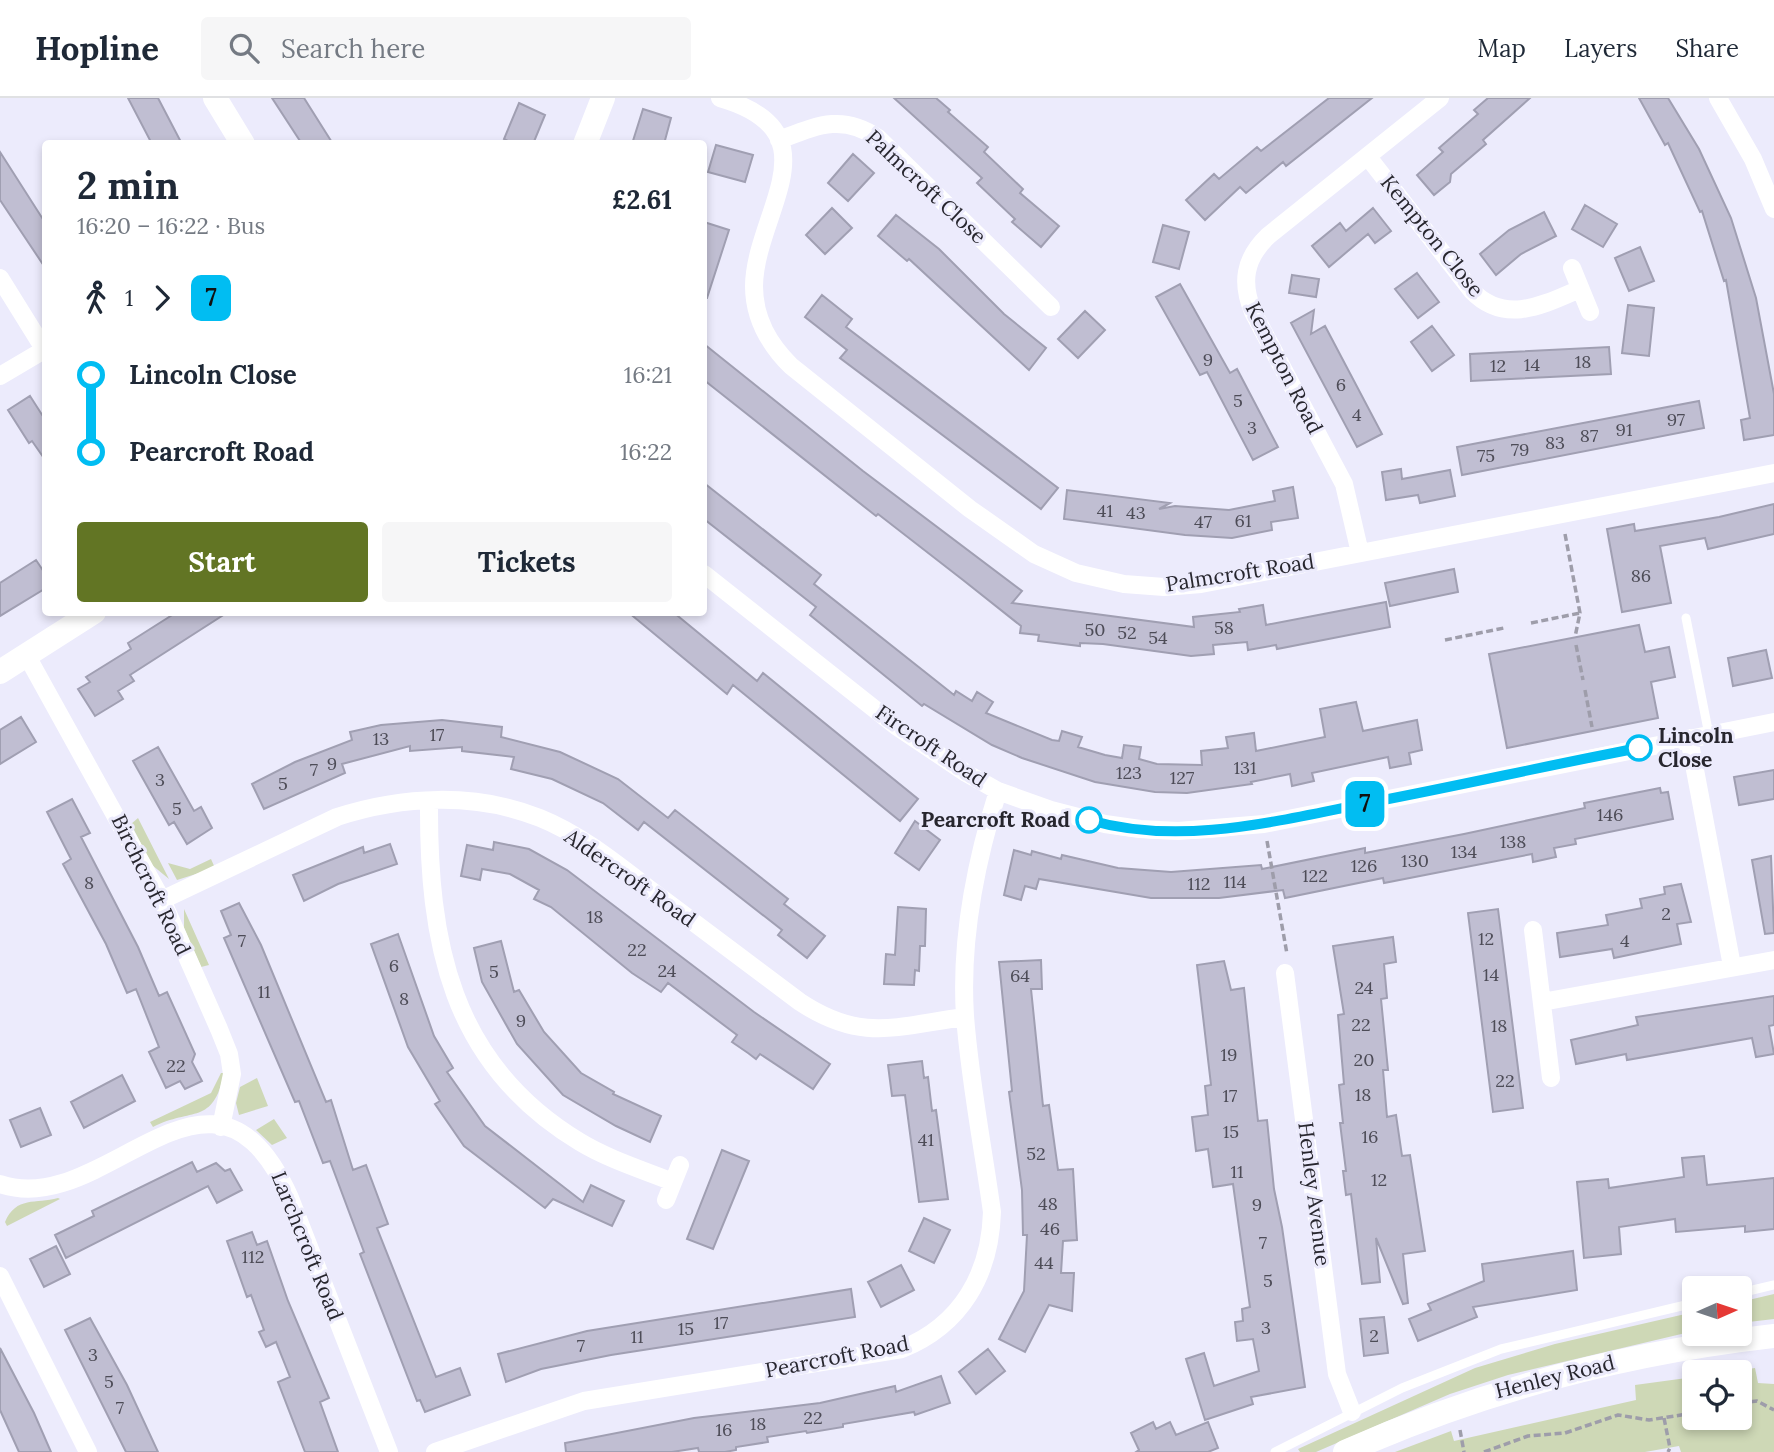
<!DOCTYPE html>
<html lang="en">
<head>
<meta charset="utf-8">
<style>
  :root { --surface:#fff; --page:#f6f6f7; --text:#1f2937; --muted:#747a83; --line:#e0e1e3; --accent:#627524 }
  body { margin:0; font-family:Lora,serif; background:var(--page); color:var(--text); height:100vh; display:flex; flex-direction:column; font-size:26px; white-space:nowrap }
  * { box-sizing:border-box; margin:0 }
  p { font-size:23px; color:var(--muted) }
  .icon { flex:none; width:38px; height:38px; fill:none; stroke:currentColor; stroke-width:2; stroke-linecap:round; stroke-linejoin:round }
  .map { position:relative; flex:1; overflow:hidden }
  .drawer { position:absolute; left:42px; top:42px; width:665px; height:476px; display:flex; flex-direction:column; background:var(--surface); border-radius:7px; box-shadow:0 4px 10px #0003 }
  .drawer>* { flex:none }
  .badge { padding:0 14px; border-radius:10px; font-size:24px; line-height:46px }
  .needle { width:46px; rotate:87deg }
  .buttons { position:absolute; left:1682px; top:1178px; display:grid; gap:14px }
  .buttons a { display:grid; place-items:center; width:70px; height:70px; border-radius:7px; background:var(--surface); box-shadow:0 4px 10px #0003; font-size:35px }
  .map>.badge { position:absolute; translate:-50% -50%; box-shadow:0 0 0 4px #fff }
  .legs { display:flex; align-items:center; gap:10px; height:77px; padding:0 35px; font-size:23px }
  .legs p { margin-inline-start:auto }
  .overview { display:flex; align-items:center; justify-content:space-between; height:119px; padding:0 35px }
  h1 { font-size:38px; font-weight:700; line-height:52px }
  .action { display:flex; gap:14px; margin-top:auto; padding:14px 35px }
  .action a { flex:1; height:80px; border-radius:7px; background:var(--accent); color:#fff; font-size:28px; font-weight:700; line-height:80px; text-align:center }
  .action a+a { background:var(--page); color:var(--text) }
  ul { padding:0 35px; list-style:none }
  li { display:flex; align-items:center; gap:24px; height:77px; font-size:26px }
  li i { display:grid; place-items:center; width:10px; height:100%; margin:0 9px; background:currentColor }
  li i::after { content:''; width:18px; height:18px; margin:-9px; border:5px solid; border-radius:50%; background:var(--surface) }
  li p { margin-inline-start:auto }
  li:first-child i { background:linear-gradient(#0000 50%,currentColor 0) }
  li:last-child i { background:linear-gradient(currentColor 50%,#0000 0) }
  header { display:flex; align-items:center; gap:42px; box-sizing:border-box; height:98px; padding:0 35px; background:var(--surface); border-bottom:2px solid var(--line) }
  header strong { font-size:33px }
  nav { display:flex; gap:38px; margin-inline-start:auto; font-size:24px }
  .search { width:490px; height:63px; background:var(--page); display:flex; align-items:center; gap:18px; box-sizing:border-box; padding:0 24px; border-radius:7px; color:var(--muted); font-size:26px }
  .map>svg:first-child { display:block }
  .green { fill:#ced8b6 }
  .building { fill:#c0bed2; stroke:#a09fb2; stroke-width:2 }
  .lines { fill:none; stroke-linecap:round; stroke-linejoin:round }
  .path { stroke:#9e9daa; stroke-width:3.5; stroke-dasharray:7 3.5; stroke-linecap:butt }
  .lane { stroke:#fff; stroke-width:9 }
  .street { stroke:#fff; stroke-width:18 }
  .secondary { stroke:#fff; stroke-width:24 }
  .line-1-casing { stroke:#fff; stroke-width:16 }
  .line-1 { stroke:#01bdf2; stroke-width:10 }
  .stop-1-dot { fill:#fff; stroke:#01bdf2; stroke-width:3.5 }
  .labels { text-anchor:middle; stroke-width:6; stroke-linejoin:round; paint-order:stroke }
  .number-label { font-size:18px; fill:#4d4c57 }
  .street-label { font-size:21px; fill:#27262e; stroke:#ecebfc }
  .stop-label { font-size:21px; font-weight:bold; fill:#27262e; stroke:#ecebfc; text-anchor:start }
</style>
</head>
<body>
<header>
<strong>Hopline</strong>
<div class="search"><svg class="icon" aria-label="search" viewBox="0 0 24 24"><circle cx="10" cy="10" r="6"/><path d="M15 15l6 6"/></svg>Search here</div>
<nav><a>Map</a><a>Layers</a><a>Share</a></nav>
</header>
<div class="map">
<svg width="1774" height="1354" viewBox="0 0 1774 1354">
  <rect width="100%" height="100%" fill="#ecebfc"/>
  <path class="green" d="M138,720L169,781L152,767L131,726Z
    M211,761L215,770L177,782L168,765L190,771Z
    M184,811L209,867L201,869L184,830Z
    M221,975H224C213,1028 192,1009 153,1029L150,1024L211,995Z
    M257,980L268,1008L239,1017L236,1005L240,989Z
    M274,1021L287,1040L272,1047L256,1032Z
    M58,1100L60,1101L7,1128L5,1124C16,1098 36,1106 58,1100Z
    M1774,1196V1221L1740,1225V1204Z
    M1694,1214V1233L1508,1277L1450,1296L1316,1354H1300L1298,1351L1475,1270L1555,1246Z
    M1755,1270L1758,1285L1774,1286V1354H1681L1679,1348L1645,1354H1395L1451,1333L1454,1343L1636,1302L1635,1287L1694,1279V1320H1740V1274H1727Z"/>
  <path class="building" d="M128,0H158L182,46H152Z
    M272,0H304L333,46H302Z
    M894,0H936L950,12L948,14L988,49L984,54L1023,91L1020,95L1059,128L1041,149L1012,124L1015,121L977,85L982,80Z
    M1329,0H1372L1286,68L1283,64L1246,95L1240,89L1205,122L1186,102L1214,76L1219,81L1257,49L1261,53Z
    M1488,0H1530L1483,42L1486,46L1451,76L1450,84L1434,97L1417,77L1443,54L1439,50L1478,16L1474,12Z
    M1639,0H1668L1699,51L1731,120L1756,200L1774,296V337L1744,342L1741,322L1750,320L1726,182L1724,183L1702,113L1700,114L1668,45L1665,47Z
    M519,5L545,17L533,46H514L504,41Z
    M643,11L671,20L664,46H632Z
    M716,47L753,57L745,84L708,74Z
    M0,54L46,126V171L0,102Z
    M853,56L874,75L848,103L828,85Z
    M1585,107L1617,126L1603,149L1572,131Z
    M832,110L852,130L825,156L806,137Z
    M1373,110L1391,133L1375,145L1368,136L1329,169L1312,148L1340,125L1346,133Z
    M1544,114L1556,138L1521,156L1496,177L1480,156L1509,132Z
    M896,117L939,151L1004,216L1046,250L1029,272L909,161L907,163L878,138Z
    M704,124L729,132L707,200H704Z
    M1163,127L1189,134L1179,171L1153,164Z
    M1640,149L1654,183L1629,193L1615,160Z
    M1417,175L1439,204L1418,220L1395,191Z
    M1292,177L1319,181L1316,199L1289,195Z
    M1180,186L1230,275L1237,271L1278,349L1253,362L1207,274L1200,277L1156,199Z
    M822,197L852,221L846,229L1058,390L1041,411L840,260L847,252L805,219Z
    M1628,207L1654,210L1649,258L1622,255Z
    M1314,212L1311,236L1325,228L1382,336L1357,349L1291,225Z
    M1085,213L1105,232L1078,260L1058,241Z
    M1432,228L1454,257L1432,273L1411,244Z
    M704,246L863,373L1022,493L1012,505L1194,529L1193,519L1240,514L1239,511L1263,507L1266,527L1386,504L1390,529L1277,551L1276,547L1248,552L1247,544L1213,547L1214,556L1191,558L1103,546L1080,545V548L1038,543L1039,537L1020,535L1021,528L963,482L878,416L876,418L704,282Z
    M1609,249L1611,276L1471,283L1470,256Z
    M30,298L46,323V363L32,343L29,345L8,312Z
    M1699,303L1704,330L1462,377L1457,349Z
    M1401,371L1402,381L1450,372L1455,398L1420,405L1418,397L1386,402L1382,374Z
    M704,385L821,477L814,486L954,597L956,593L972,603L977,594L993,604L986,615L1052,642L1059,643L1062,633L1082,639L1078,649L1105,657L1122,660L1124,647L1141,649L1139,661L1157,666L1202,667L1201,653L1228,650L1226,639L1254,635L1256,653L1325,639L1320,611L1356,604L1363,633L1417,622L1422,652L1409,655L1411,666L1390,670L1388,659L1312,675L1314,683L1292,688L1290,676L1251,684L1252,686L1187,695L1155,694L1095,684L1022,660L992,647L924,606L922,608L810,517L816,509L704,421Z
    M1293,389L1298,420L1271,424L1272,432L1232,440L1185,437L1064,421L1067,392L1170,405L1159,411L1175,408L1229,412L1275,403L1273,393Z
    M1774,406V436L1708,451L1705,440L1660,448L1671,505L1622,514L1607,431L1634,426L1635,433L1719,419Z
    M36,462L46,477V490L0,518V485Z
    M1454,471L1458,494L1390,508L1385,485Z
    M177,514H228L130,577L134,583L118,593L123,601L95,618L78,591L90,584L86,579L131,551L128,545Z
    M628,514H673L757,583L763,575L918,701L900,723L733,587L727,596Z
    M1639,527L1645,554L1669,549L1675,579L1651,584L1658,620L1507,650L1489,556Z
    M1766,552L1772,580L1733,588L1728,560Z
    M21,619L36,644L0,666V632Z
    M442,622L502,629L501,639L560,654L618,681L668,720L675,712L788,801L784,806L825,838L807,860L778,837L782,832L644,724L638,732L603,705L552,681L511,671L514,659L462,653V649L410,653V648L342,666L345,675L264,711L252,686L295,664L352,642L350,634L381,627Z
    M158,649L194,713L201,709L212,730L187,746L174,724L169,727L133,663Z
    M1774,672V701L1739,707L1734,679Z
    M1660,690L1661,695L1668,694L1673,721L1575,741L1576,746L1554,750L1556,759L1533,764L1532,756L1384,785L1383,780L1285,800L1283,792L1219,800H1151L1039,781L1036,791L1025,788L1021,802L1004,797L1014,752L1031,757L1032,753L1061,761L1062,757L1118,770L1171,774L1261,767L1262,771L1365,750V755L1464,736L1585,710L1584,705Z
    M72,701L90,735L81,739L138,849L159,898L167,894L195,956L192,964L202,983L185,991L180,983L166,990L149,954L159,949L136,891L127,895L106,846L63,766L71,761L47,714Z
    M915,723L940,742L919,772L895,755Z
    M494,744L529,751L567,772L754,914L830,966L813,991L760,956L756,961L748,955L732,944L737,937L668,885L661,894L632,875L551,809L534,801L539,792L510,776L482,771L480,782L461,778L467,747L493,752Z
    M390,746L397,766L338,786L304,803L293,777L363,749L364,755Z
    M1771,758L1774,835L1765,836L1752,762Z
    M1681,786L1691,824L1677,826L1681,846L1614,860L1612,851L1560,859L1557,835L1608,827L1606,817L1642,810L1640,801L1665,796L1664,789Z
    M239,805L261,847L326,1004L331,1002L353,1072L366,1067L388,1126L377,1130L436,1279L460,1270L470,1297L425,1314L420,1302L417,1303L360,1156L364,1154L330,1063L323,1065L299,1003L295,1004L224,840L231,837L221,813Z
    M898,809L926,811L925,848H920L919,873L915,872L914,887L884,886L886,856L895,857Z
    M1498,811L1523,1010L1493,1014L1468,815Z
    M398,836L434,938L453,970L447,974L485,1028L583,1104L591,1087L624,1103L612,1128L553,1101L545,1110L464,1048L435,1006L440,1003L408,949L371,846Z
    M1393,839L1396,864L1384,866L1387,900L1381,901L1388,972H1383L1387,1019L1396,1017L1402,1058L1410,1057L1425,1153L1403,1156L1408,1205L1403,1206L1376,1140L1380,1184L1362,1186L1351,1096L1346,1097L1343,1073H1346L1340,1025H1343L1339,987L1344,986L1338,917L1344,916L1333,848Z
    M501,843L514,894L519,892L544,934L581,975L614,994L613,996L661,1018L650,1044L616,1028L563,997L517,946L482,884L474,850Z
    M1041,862L1042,891H1031L1043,1008L1049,1007L1058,1072L1073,1071L1077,1142L1063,1143L1061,1175H1074L1072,1213L1049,1207L1025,1254L999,1241L1024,1193L1027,1137H1023L1022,1092L1009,994L1012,993L999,864Z
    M1224,863L1231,892L1244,890L1258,1023L1267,1022L1274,1091L1282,1129L1305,1289L1251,1299L1253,1306L1205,1322L1186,1261L1204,1255L1214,1288L1259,1273L1253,1241L1237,1243L1235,1224L1243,1223L1242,1211L1250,1209L1233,1086L1213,1089L1208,1051L1196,1053L1192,1019L1208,1017L1205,988L1211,987L1197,867Z
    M1774,898V927L1769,928L1774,956L1756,959L1752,940L1627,962L1626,956L1576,966L1571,942L1638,927L1636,919Z
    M922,963L924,980L928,979L932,1013L936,1012L948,1101L919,1104L905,997L892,998L888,967Z
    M122,977L135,1003L84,1030L71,1004Z
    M40,1010L51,1037L21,1049L10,1022Z
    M722,1052L749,1063L713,1151L687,1141Z
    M1704,1058L1707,1087L1774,1080V1131L1745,1134V1128L1676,1134L1675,1121L1619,1129L1621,1156L1584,1160L1577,1084L1608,1081L1609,1090L1684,1079L1682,1060Z
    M192,1064L197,1074L216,1065L225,1073L230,1071L242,1092L217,1105L208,1088L66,1160L55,1137L94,1118L92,1113Z
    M924,1120L950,1132L934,1165L909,1153Z
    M252,1134L257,1147L267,1143L288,1203L329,1300L320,1304L338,1354H305L278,1284L290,1279L276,1244L266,1249L259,1234L264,1232L251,1197L247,1199L227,1143Z
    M56,1148L70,1176L44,1189L30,1161Z
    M1573,1153L1577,1192L1473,1209L1477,1219L1418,1243L1409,1221L1431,1212L1428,1206L1484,1183L1482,1166Z
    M901,1167L914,1192L881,1209L868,1184Z
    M851,1191L855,1219L611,1257L541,1271L506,1284L498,1256L587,1233Z
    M1384,1219L1388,1255L1364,1258L1360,1221Z
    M90,1220L127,1287L158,1354H126L65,1232Z
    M0,1250L34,1315L51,1354H19L0,1312Z
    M988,1251L1005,1273L976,1296L959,1274Z
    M941,1278L950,1305L915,1317L914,1314L843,1326V1329L807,1335L806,1333L767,1339L768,1344L736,1349V1352L725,1354H699L698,1350L672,1354H566L565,1345L694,1320L820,1305L895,1288L896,1294Z
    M1153,1324L1156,1331L1170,1324L1176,1337L1208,1324L1218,1350L1208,1354H1136L1139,1352L1131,1335Z"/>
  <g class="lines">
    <path class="path" d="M1565,436L1580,515L1575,539
      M1531,525L1580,515
      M1445,542L1504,530
      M1576,547L1583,582
      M1585,592L1592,629
      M1267,743L1287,856
      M1740,1305L1757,1303L1774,1312
      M1664,1320L1670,1350L1668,1354
      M1460,1332L1464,1354
      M1484,1354L1528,1338L1565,1335L1618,1317L1649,1322L1694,1315"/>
    <path class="lane" d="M1686,520L1709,637
      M1740,1195L1774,1187
      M1275,1354L1402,1290L1501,1251L1694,1205"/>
    <path class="street" d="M720,0C838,34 755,114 754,188C754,221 769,246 791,268L970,411L1034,456L1076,475L1124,486L1164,489L1201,486L1774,375
      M1718,0L1753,61L1774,111
      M779,42C816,28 842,15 878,40L1051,209
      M1368,59L1472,193C1505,227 1543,207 1580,191
      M1572,170L1590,214
      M0,180L46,254
      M0,278L44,252
      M1360,455L1344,386L1253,214C1241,185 1244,161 1268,138L1440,0
      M704,476L896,628L966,675L998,693L1051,712L1105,726L1140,731L1178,733L1264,726L1774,624
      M27,558L162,802L219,931L229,956L232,976L221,1029
      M1689,640L1732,868
      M429,703C428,843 450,966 580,1044C608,1061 643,1072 673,1084
      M162,802L337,719C402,698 475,694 540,720C585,738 625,773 664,802C709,836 755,870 800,904C862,945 897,928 965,919
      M1533,832L1551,980
      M1285,875L1337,1276L1352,1314
      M1542,904L1774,862
      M0,1086C106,1123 212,924 290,1100L389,1354
      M666,1102L680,1067
      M0,1178L88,1354
      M435,1354L584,1303L902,1251C961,1227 990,1177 992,1114C983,1049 970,984 965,918C960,841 975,766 998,693"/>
    <path class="secondary" d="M215,0L243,46
      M585,46L603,0
      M0,574L94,514
      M1345,1354C1483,1292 1624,1255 1774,1238"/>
  </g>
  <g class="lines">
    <g class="line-1-casing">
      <path id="line-1" d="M1089,722C1182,749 1280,722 1373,704C1462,687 1550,667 1639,650"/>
    </g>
    <use href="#line-1" class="line-1"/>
  </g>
  <g class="stop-1-dot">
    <circle cx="1639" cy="650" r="12"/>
    <circle cx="1089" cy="722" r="12"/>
  </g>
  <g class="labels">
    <g class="number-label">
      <text x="1208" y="268">9</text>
      <text x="1583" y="270">18</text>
      <text x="1532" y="273">14</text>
      <text x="1498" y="274">12</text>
      <text x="1341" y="293">6</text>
      <text x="1238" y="309">5</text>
      <text x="1357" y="323">4</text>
      <text x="1676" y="328">97</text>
      <text x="1252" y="336">3</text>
      <text x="1624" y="338">91</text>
      <text x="1589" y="344">87</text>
      <text x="1555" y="351">83</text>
      <text x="1520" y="358">79</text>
      <text x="1486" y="364">75</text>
      <text x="1105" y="419">41</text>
      <text x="1136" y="421">43</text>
      <text x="1243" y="429">61</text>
      <text x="1203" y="430">47</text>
      <text x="1641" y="484">86</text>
      <text x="1224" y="536">58</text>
      <text x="1095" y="538">50</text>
      <text x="1127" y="541">52</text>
      <text x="1158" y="546">54</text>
      <text x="437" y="643">17</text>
      <text x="381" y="647">13</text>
      <text x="332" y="672">9</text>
      <text x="1245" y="676">131</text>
      <text x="314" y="678">7</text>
      <text x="1129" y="681">123</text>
      <text x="1182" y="686">127</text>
      <text x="160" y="688">3</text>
      <text x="283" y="692">5</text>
      <text x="177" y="717">5</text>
      <text x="1610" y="723">146</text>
      <text x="1513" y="750">138</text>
      <text x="1464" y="760">134</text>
      <text x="1415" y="769">130</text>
      <text x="1364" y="774">126</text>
      <text x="1315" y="784">122</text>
      <text x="1235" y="790">114</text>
      <text x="89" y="791">8</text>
      <text x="1199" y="792">112</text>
      <text x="1666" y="822">2</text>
      <text x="595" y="825">18</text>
      <text x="1486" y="847">12</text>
      <text x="242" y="849">7</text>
      <text x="1625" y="849">4</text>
      <text x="637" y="858">22</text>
      <text x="394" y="874">6</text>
      <text x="667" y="879">24</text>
      <text x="494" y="880">5</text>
      <text x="1491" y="883">14</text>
      <text x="1020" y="884">64</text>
      <text x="1364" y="896">24</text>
      <text x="264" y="900">11</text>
      <text x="404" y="907">8</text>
      <text x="521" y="929">9</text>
      <text x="1361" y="933">22</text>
      <text x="1499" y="934">18</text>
      <text x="1229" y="963">19</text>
      <text x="1364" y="968">20</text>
      <text x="176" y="974">22</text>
      <text x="1505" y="989">22</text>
      <text x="1363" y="1003">18</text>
      <text x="1230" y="1004">17</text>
      <text x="1231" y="1040">15</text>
      <text x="1370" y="1045">16</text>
      <text x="926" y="1048">41</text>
      <text x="1036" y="1062">52</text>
      <text x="1237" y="1080">11</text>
      <text x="1379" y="1088">12</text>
      <text x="1048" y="1112">48</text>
      <text x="1257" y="1113">9</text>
      <text x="1050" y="1137">46</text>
      <text x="1263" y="1151">7</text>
      <text x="253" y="1165">112</text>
      <text x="1044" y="1171">44</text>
      <text x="1268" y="1189">5</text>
      <text x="721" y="1231">17</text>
      <text x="1266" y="1236">3</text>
      <text x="686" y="1237">15</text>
      <text x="1374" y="1244">2</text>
      <text x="637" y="1245">11</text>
      <text x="581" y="1254">7</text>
      <text x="93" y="1263">3</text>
      <text x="109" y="1290">5</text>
      <text x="120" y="1316">7</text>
      <text x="813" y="1326">22</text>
      <text x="758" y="1332">18</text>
      <text x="724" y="1338">16</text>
    </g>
    <g class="street-label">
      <text transform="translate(926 89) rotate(43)" y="7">Palmcroft Close</text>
      <text transform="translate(1432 138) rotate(51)" y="7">Kempton Close</text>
      <text transform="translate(1284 270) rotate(63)" y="7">Kempton Road</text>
      <text transform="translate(1240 475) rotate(-9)" y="7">Palmcroft Road</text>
      <text transform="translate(931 648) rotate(34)" y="7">Fircroft Road</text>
      <text transform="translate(630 780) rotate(35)" y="7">Aldercroft Road</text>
      <text transform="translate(151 787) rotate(64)" y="7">Birchcroft Road</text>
      <text transform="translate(1314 1096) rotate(83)" y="7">Henley Avenue</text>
      <text transform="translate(307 1148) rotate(68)" y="7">Larchcroft Road</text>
      <text transform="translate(837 1259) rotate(-11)" y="7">Pearcroft Road</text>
      <text transform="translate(1555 1279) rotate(-14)" y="7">Henley Road</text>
    </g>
    <g class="stop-label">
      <text x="1658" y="645">Lincoln<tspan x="1658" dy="24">Close</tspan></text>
      <text x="1070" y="729" text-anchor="end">Pearcroft Road</text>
    </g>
  </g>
</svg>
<div class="buttons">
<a><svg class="needle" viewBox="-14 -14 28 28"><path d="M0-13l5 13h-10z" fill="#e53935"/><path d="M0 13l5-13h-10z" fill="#747a83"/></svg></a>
<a><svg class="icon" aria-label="locate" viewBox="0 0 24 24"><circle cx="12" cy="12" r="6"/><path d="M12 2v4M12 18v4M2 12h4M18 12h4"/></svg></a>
</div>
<b class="badge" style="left:1365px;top:706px;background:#01bdf2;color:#111">7</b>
<section class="drawer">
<div class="overview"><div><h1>2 min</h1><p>16:20 – 16:22 · Bus</p></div><b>£2.61</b></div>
<div class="legs"><svg class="icon" aria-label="walk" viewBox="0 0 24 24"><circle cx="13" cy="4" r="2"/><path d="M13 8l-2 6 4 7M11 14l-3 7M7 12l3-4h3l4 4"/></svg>1<svg class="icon" aria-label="forward" viewBox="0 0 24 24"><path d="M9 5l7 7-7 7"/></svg><b class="badge" style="background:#01bdf2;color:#111">7</b></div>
<ul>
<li><i style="color:#01bdf2"></i><b>Lincoln Close</b><p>16:21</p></li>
<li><i style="color:#01bdf2"></i><b>Pearcroft Road</b><p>16:22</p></li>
</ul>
<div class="action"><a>Start</a><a>Tickets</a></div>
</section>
</div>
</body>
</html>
